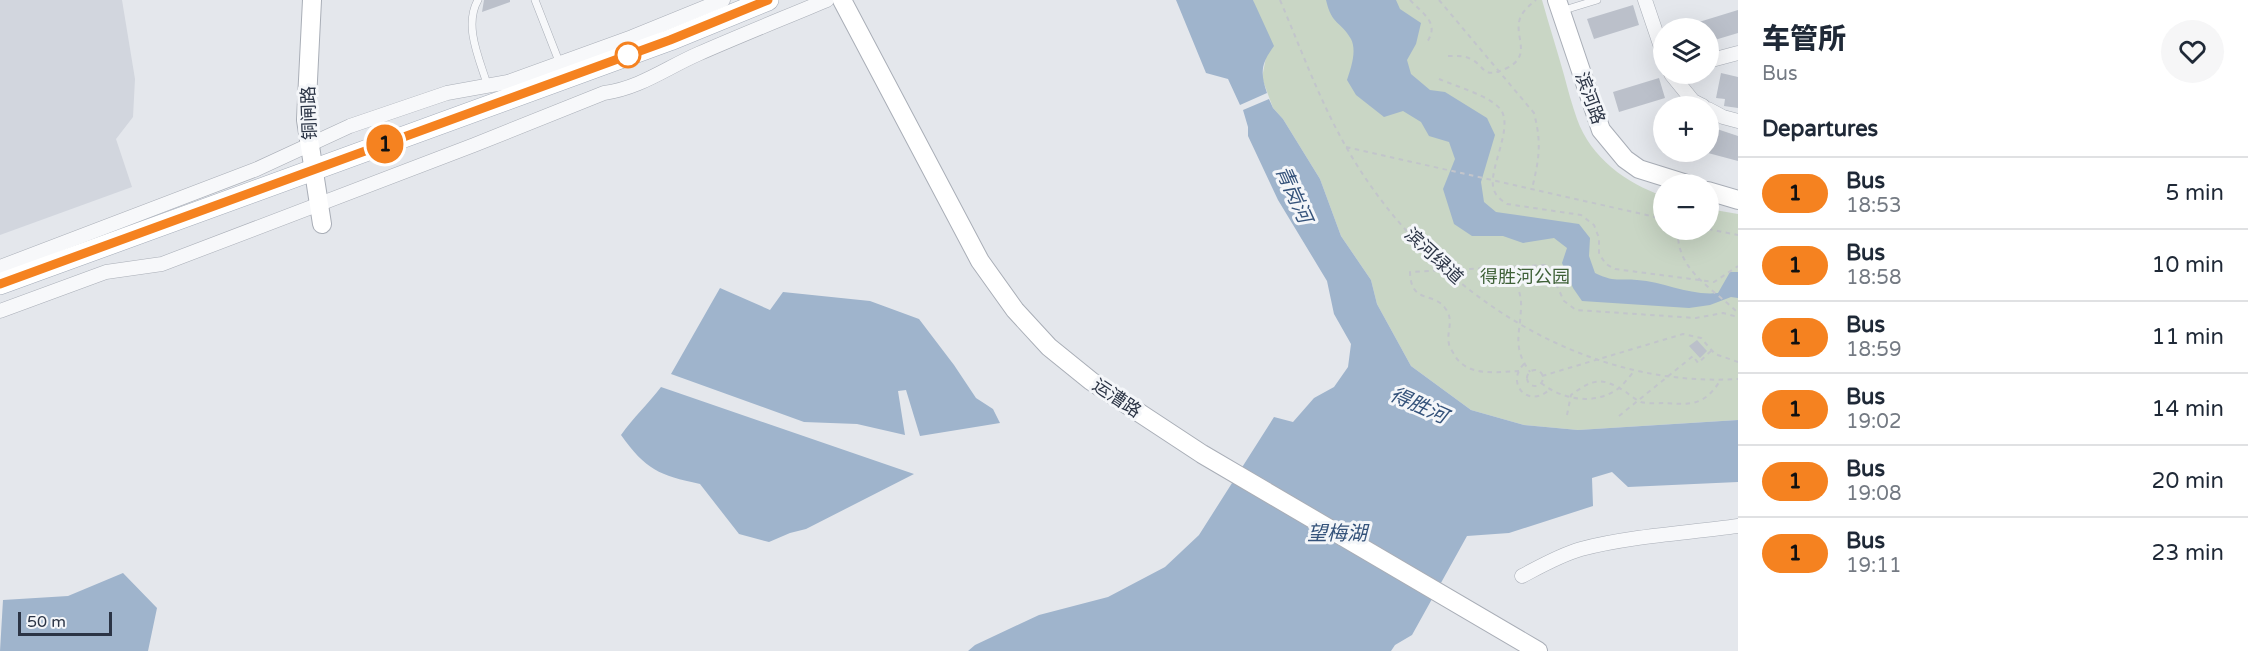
<!DOCTYPE html>
<html lang="en">
<head>
<meta charset="utf-8">
<style>
  :root { --surface:#fff; --page:#f6f6f7; --text:#1f2937; --muted:#747a83; --line:#e0e1e3 }
  body { margin:0; font-family:"Varela Round","Noto Sans SC",sans-serif; background:var(--page); color:var(--text); height:100vh; display:flex; flex-direction:column; font-size:22px; white-space:nowrap }
  * { box-sizing:border-box; margin:0 }
  p { font-size:20px; color:var(--muted) }
  .icon { flex:none; width:33px; height:33px; fill:none; stroke:currentColor; stroke-width:2; stroke-linecap:round; stroke-linejoin:round }
  .map { position:relative; flex:1; overflow:hidden }
  .side { display:flex; flex-direction:column; background:var(--surface); width:510px }
  .side>* { flex:none }
  .badge { padding:0 12px; border-radius:20px; font-size:21px; line-height:39px }
  .controls { position:absolute; left:1653px; top:18px; display:grid; gap:12px }
  .controls a { display:grid; place-items:center; width:66px; height:66px; border-radius:50%; background:var(--surface); box-shadow:0 6px 24px #0002; font-size:30px }
  .scale { position:absolute; left:18px; bottom:15px; width:94px; box-sizing:border-box; padding-left:6px; border:3px solid #2b3445; border-top:0; font-size:16px; line-height:21px; white-space:nowrap; color:#2b3445; -webkit-text-stroke:4px #f4f6f9; paint-order:stroke }
  .map>.badge { position:absolute; translate:-50% -50%; box-shadow:0 0 0 3px #fff }
  h2 { padding:0 24px; font-size:22px; line-height:54px }
  .round { display:grid; place-items:center; flex:none; width:63px; height:63px; border-radius:32px; background:var(--page) }
  .head { display:flex; align-items:center; justify-content:space-between; height:102px; padding:0 24px }
  h1 { font-size:28px; font-weight:800; line-height:45px }
  ul { padding:0; list-style:none }
  li { display:flex; align-items:center; gap:18px; height:72px; padding:0 24px; border-top:2px solid var(--line) }
  li div { flex:1 }
  li b { display:block; font-size:22px }
  li em { font-style:normal }
  li .badge { min-width:66px; font-weight:700; text-align:center }
  main { display:flex; flex:1; min-height:0 }
  .map>svg:first-child { display:block }
  .built { fill:#d2d6de }
  .green { fill:#c9d6c5 }
  .water { fill:#9fb4cc }
  .building { fill:#bbc0ca }
  .lines { fill:none; stroke-linecap:round; stroke-linejoin:round }
  .lane-casing { stroke:#a9aeb7; stroke-width:8 }
  .street-casing { stroke:#a9aeb7; stroke-width:15 }
  .secondary-casing { stroke:#a9aeb7; stroke-width:20 }
  .primary-casing { stroke:#a3abb8; stroke-width:22 }
  .path { stroke:#c2c5cb; stroke-width:2; stroke-dasharray:4.5 4.5; stroke-linecap:butt }
  .lane { stroke:#f7f8fa; stroke-width:7 }
  .street { stroke:#f7f8fa; stroke-width:14 }
  .secondary { stroke:#fff; stroke-width:18 }
  .primary { stroke:#fff; stroke-width:21 }
  .line-casing { stroke:#fff; stroke-width:14 }
  .line { stroke:#f58220; stroke-width:9 }
  .stop-dot { fill:#fff; stroke:#f58220; stroke-width:3 }
  .labels { text-anchor:middle; stroke-width:6; stroke-linejoin:round; paint-order:stroke }
  .street-label { font-size:18px; fill:#2b3445; stroke:#f4f6f9 }
  .park-label { font-size:18px; fill:#3f6138; stroke:#f4f6f9 }
  .water-label { font-size:20px; font-style:italic; fill:#34527a; stroke:#f4f6f9 }
</style>
</head>
<body>
<main>
<div class="map">
<svg width="1738" height="651" viewBox="0 0 1738 651">
  <rect width="100%" height="100%" fill="#e4e7ec"/>
  <path class="built" d="M0,0H122L135,79L133,117L116,139L132,187L0,235Z"/>
  <path class="green" d="M1253,0H1542C1549,25 1557,50 1564,75C1568,90 1572,105 1577,119C1591,158 1626,183 1663,196L1664,230H1708L1709,209L1738,214V420L1578,430L1524,425L1471,410L1411,366L1377,304L1371,280L1341,236L1320,179L1283,119L1273,108L1262,78L1266,57Z"/>
  <path class="water" d="M1176,0H1253L1274,46C1261,64 1260,72 1267,93L1240,105L1228,79L1206,73Z
    M1326,0H1396L1400,9L1421,23L1416,44L1407,60L1411,74L1430,90L1445,92L1487,118L1495,135L1481,182L1484,202L1496,212L1579,224L1590,238L1589,256L1595,273C1616,283 1617,278 1637,280C1665,282 1690,296 1718,293L1730,272H1738V298L1731,297L1710,305L1689,308L1582,301L1573,288L1562,263L1567,248L1554,238L1523,243L1503,236H1472L1454,224L1443,189L1455,159L1449,142L1429,136L1421,122L1403,111L1384,117L1356,95L1347,80C1351,68 1357,51 1351,39C1341,21 1332,26 1326,0Z
    M1269,99L1273,108L1283,119L1320,179L1341,236L1371,280L1377,304L1411,366L1471,410L1524,425L1578,430L1738,420V482L1628,487L1612,472L1592,478L1593,506L1509,533L1467,536L1412,635L1395,645L1391,651H968L975,645L1039,615L1108,597L1165,567L1199,535L1274,417L1293,422L1314,398L1334,387L1348,367L1351,344L1334,314L1327,281L1278,200L1248,136V127L1243,110Z
    M720,288L770,310L783,292L870,301L919,319L954,365L976,398L993,409L1000,423L920,436L906,390L898,391L905,435L857,424L804,422L671,374Z
    M661,387L914,474L806,529L790,533L769,542L739,534L700,484C659,475 646,470 621,435C633,418 648,404 661,387Z
    M123,573L157,608L148,651H0L3,600L68,596Z"/>
  <path class="building" d="M484,0H510V2L482,12Z
    M1633,5L1639,25L1594,39L1587,19Z
    M1738,10V33L1708,42V28H1686V26Z
    M1721,73L1738,77V108L1724,106L1725,99L1716,98Z
    M1659,78L1665,98L1619,112L1613,92Z
    M1708,126L1738,136V161L1708,153Z
    M1697,340L1707,351L1700,358L1689,346Z"/>
  <g class="lines">
    <g class="lane-casing">
      <path id="lane" d="M478,0C463,26 480,60 488,87
        M535,0L560,64
        M1561,11L1597,0"/>
    </g>
    <g class="street-casing">
      <path id="street" d="M1645,0L1664,56
        M1708,61L1738,53
        M1671,74L1693,101L1703,106
        M1708,109L1723,117L1738,121
        M0,267L257,169L350,126L447,93L508,82L632,37L723,0
        M0,311L106,272L162,264L474,145L604,93C640,88 666,68 698,54C741,35 784,18 827,0
        M1522,576C1541,566 1560,555 1581,549C1630,536 1688,533 1738,526"/>
    </g>
    <g class="secondary-casing">
      <path id="secondary" d="M312,0L306,120L322,224
        M842,0L980,261L1015,310L1049,347L1091,381L1202,454L1538,651
        M1557,0L1601,130L1625,159L1639,169L1687,184
        M1708,191L1738,200"/>
    </g>
    <g class="primary-casing">
      <path id="primary" d="M0,284L670,40L768,0"/>
    </g>
    <path class="path" d="M1280,0C1301,49 1319,99 1345,145C1423,284 1575,389 1738,379
      M1410,0C1423,14 1440,23 1427,42
      M1439,0L1534,113C1542,144 1539,159 1532,189
      M1448,56C1456,56 1463,55 1471,59C1486,67 1482,80 1507,68C1531,56 1516,39 1519,22C1521,12 1529,6 1536,0
      M1439,79C1455,86 1491,96 1501,110C1513,127 1490,167 1493,186C1494,195 1501,200 1507,204L1581,215L1594,225L1599,238V254L1606,264L1615,269L1714,282L1738,266
      M1346,147L1664,219
      M1708,229L1738,235
      M1678,230C1676,271 1713,288 1738,313
      M1509,267C1515,280 1522,293 1521,308C1520,335 1512,347 1530,372
      M1524,364C1505,383 1528,409 1549,390
      M1527 378a8 8 0 1 1 16 0a8 8 0 1 1-16 0Z
      M1519,371C1497,372 1468,377 1455,356C1453,352 1449,347 1449,344C1446,330 1455,321 1445,308C1433,291 1411,305 1410,272L1547,265L1564,301L1576,310L1696,318L1723,313L1738,317
      M1542,376L1683,334L1701,338L1715,354L1738,362
      M1541,383C1563,400 1595,406 1619,388C1625,383 1630,376 1635,370
      M1567,415L1571,395C1594,378 1602,377 1626,392C1630,395 1636,400 1641,402C1648,404 1658,403 1665,403C1693,405 1704,405 1720,381
      M1619,416L1693,356L1698,363L1711,351"/>
    <use href="#lane" class="lane"/>
    <use href="#street" class="street"/>
    <use href="#secondary" class="secondary"/>
    <use href="#primary" class="primary"/>
  </g>
  <g class="lines">
    <g class="line-casing">
      <path id="line" d="M0,284L670,40L768,0"/>
    </g>
    <use href="#line" class="line"/>
  </g>
  <circle class="stop-dot" cx="628" cy="55" r="12"/>
  <g class="labels">
    <g class="street-label">
      <text transform="translate(1590 98) rotate(70)" y="6">滨河路</text>
      <text transform="translate(309 113) rotate(-92)" y="6">铜闸路</text>
      <text transform="translate(1434 256) rotate(43)" y="6">滨河绿道</text>
      <text transform="translate(1117 398) rotate(34)" y="6">运漕路</text>
    </g>
    <g class="park-label">
      <text x="1525" y="283">得胜河公园</text>
    </g>
    <g class="water-label">
      <text transform="translate(1294 194) rotate(66)" y="7">青岗河</text>
      <text transform="translate(1419 405) rotate(24)" y="7">得胜河</text>
      <text x="1337" y="540">望梅湖</text>
    </g>
  </g>
</svg>
<div class="controls">
<a><svg class="icon" aria-label="layers" viewBox="0 0 24 24"><path d="M12 4l9 5-9 5-9-5zM3 14l9 5 9-5"/></svg></a>
<a>+</a>
<a>−</a>
</div>
<div class="scale">50 m</div>
<b class="badge" style="left:385px;top:144px;background:#f58220;color:#111">1</b>
</div>
<section class="side">
<div class="head"><div><h1>车管所</h1><p>Bus</p></div><a class="round"><svg class="icon" aria-label="heart" viewBox="0 0 24 24"><path d="M12 20l-8-8c-3-5 5-10 8-4 3-6 11-1 8 4z"/></svg></a></div>
<h2>Departures</h2>
<ul>
<li><span class="badge" style="background:#f58220;color:#111">1</span><div><b>Bus</b><p>18:53</p></div><em>5 min</em></li>
<li><span class="badge" style="background:#f58220;color:#111">1</span><div><b>Bus</b><p>18:58</p></div><em>10 min</em></li>
<li><span class="badge" style="background:#f58220;color:#111">1</span><div><b>Bus</b><p>18:59</p></div><em>11 min</em></li>
<li><span class="badge" style="background:#f58220;color:#111">1</span><div><b>Bus</b><p>19:02</p></div><em>14 min</em></li>
<li><span class="badge" style="background:#f58220;color:#111">1</span><div><b>Bus</b><p>19:08</p></div><em>20 min</em></li>
<li><span class="badge" style="background:#f58220;color:#111">1</span><div><b>Bus</b><p>19:11</p></div><em>23 min</em></li>
</ul>
</section>
</main>
</body>
</html>
